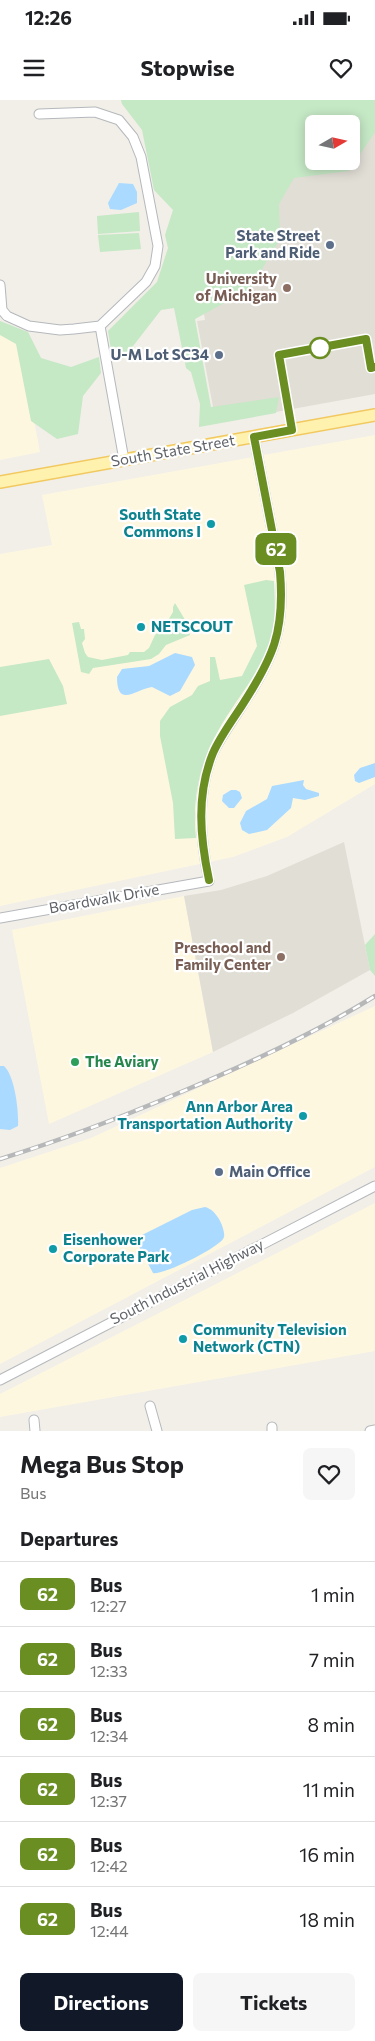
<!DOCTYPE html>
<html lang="en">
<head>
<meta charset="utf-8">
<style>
  :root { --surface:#fff; --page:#f6f6f6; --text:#202124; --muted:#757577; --line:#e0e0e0; --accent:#111827 }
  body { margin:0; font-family:Commissioner,sans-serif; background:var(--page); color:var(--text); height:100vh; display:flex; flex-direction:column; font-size:19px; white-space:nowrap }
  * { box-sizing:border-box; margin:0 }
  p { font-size:16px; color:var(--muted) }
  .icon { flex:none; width:28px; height:28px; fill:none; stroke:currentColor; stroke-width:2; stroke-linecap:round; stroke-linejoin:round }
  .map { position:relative; height:1331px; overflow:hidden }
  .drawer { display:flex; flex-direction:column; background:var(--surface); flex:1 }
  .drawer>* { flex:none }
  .badge { padding:0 10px; border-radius:8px; font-size:18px; line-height:32px }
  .needle { width:32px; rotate:81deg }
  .controls { position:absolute; left:305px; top:15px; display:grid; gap:10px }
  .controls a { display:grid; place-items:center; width:55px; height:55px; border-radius:8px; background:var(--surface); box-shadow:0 2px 12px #0003; font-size:25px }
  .map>.badge { position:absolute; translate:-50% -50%; box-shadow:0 0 0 2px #fff }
  h2 { padding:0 20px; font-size:19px; line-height:45px }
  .round { display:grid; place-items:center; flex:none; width:52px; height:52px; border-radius:8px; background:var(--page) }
  .overview { display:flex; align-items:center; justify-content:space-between; height:85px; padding:0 20px }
  h1 { font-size:24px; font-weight:700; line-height:38px }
  .button { display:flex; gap:10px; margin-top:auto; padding:10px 20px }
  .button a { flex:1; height:58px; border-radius:8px; background:var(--accent); color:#fff; font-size:20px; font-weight:700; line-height:58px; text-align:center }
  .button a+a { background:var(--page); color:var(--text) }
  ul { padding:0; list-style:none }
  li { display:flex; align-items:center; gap:15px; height:65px; padding:0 20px; border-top:1px solid var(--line) }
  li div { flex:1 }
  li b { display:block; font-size:19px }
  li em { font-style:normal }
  li .badge { min-width:55px; font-weight:700; text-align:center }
  .status { display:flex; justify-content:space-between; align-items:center; height:35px; padding:0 25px; background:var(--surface); direction:ltr }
  .status svg { height:14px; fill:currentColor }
  header { display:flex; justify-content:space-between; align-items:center; height:65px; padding:0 20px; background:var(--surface); font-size:22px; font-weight:700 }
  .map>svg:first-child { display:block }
  .commercial { fill:#fef7e0 }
  .education { fill:#e1ded6; fill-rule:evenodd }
  .green { fill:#c5e8c5; fill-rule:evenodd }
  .water { fill:#aadaff }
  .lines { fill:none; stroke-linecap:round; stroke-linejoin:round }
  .minor-casing { stroke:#b5b8bc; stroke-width:11 }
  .major-casing { stroke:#f2c960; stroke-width:14 }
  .minor { stroke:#fff; stroke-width:9 }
  .major { stroke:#fff2af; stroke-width:11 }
  .rail-casing { stroke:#b6b7b8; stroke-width:4.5 }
  .rail { stroke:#fff; stroke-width:2.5; stroke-dasharray:8; stroke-linecap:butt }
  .line-casing { stroke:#fff; stroke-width:11 }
  .line { stroke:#6b8e23; stroke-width:8 }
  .service-dot { fill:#5c6f8a; stroke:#fff; stroke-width:2 }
  .education-dot { fill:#8d6e63; stroke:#fff; stroke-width:2 }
  .stop-dot { fill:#fff; stroke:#6b8e23; stroke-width:2.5 }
  .culture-dot { fill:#0f9aa8; stroke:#fff; stroke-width:2 }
  .leisure-dot { fill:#2e9e5b; stroke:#fff; stroke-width:2 }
  .labels { text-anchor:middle; stroke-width:4.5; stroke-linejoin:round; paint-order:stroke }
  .service-label { font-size:15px; font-weight:bold; fill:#4e5e75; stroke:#fff; text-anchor:end }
  .education-label { font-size:15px; font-weight:bold; fill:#785e54; stroke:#fff; text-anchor:end }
  .street-label { font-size:15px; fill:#5f6368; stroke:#fff }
  .culture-label { font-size:15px; font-weight:bold; fill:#0d838f; stroke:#fff; text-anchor:start }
  .leisure-label { font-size:15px; font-weight:bold; fill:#27864d; stroke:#fff; text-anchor:start }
</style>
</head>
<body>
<div class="status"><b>12:26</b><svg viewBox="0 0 49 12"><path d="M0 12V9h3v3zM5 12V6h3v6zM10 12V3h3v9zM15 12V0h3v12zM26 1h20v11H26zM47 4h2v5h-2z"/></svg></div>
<header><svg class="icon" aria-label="menu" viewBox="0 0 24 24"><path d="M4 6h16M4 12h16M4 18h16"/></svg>Stopwise<svg class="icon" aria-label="heart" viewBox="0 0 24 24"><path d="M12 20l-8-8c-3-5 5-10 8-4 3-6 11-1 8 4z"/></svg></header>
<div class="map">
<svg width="375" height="1331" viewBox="0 0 375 1331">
  <rect width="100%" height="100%" fill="#f1efe8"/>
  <path class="commercial" d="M0,230L20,247L40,352L0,360Z
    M375,335V684L287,737L233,757L0,806V454L52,445L42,395Z
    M184,796L213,952L49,1024L12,830Z
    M375,906V1067L0,1264V1068L91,1038Z
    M375,1103V1251L0,1317V1294Z"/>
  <path class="education" d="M164,0H375V294L216,323L197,221L205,220L195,156ZM314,24H351V61H314Z
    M344,742L370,870L293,913L213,952L184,796L221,790L267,776Z"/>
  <path class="green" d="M121,0H375V32L349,71L294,78L279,104L280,139L250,189L195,219L211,307L279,297L276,313L199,327L200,304L191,272L186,268L174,208L161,210L123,259L113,262L108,231L157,182L168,148L165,135L173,110L154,90L142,30L122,4ZM314,24H351V61H314Z
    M139,112L140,131L98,134L97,116Z
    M139,133L141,149L100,152L98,135Z
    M0,221L28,232L41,258L71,267L99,257L101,273L83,296L78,334L57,339L31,321L16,244L0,235Z
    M266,480L274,481C275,501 276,519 271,538C261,573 235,600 218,631C199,664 192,701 196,738L175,739L173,703L160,636V621L170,607L192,595L198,586L210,581V557H215L220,580L242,576L257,546L244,485Z
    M175,503L187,523L190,535L166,545L159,554L151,559L93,568L89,574L81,572L72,523L79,522L81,529H84L85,539L82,543L85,553L88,557L102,560L128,555L130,552H144L149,548L155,535L162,528L168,532L172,525L167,522L173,512V507Z
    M49,559L63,586L67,604L0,616V567Z
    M375,834V876L370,870L365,845Z"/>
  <path class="water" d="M119,83L133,84L137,92V103L121,110L110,109L108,103Z
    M175,553L192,557L195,565L180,591L170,596L152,587C136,589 117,609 117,577L122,569L149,566Z
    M375,663V677L359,683L355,681L354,675L360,668Z
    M304,680L303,685L306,689L319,693V696L305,700L293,698L291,708L267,730L249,734L242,730L240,723L246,711L267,699L272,686Z
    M231,690H236L240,692L242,698L234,708H229L222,701L223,695Z
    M0,966H4C15,976 19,1012 18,1026L10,1030L0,1029Z
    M205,1107C212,1109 215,1113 219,1119C222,1124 225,1133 224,1137C223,1146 162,1176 153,1173L137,1143L138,1137L192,1110Z"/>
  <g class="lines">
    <g class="minor-casing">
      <path id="minor" d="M0,185L2,210L7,216L29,226L60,230L74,229L100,226L146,182L155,166L158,146L141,57L133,37L119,20L95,12L39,14
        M100,226L124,360
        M0,818L209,781C200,737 196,695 213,653C221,636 233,620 243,604C274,558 285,528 280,472L254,337
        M0,1280L375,1086
        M150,1306L157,1331
        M34,1320L35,1331
        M272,1327V1331
        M370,1331L375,1330"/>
    </g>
    <g class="major-casing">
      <path id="major" d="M0,382L375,315"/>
    </g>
    <use href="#minor" class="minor"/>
    <use href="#major" class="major"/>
    <g class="rail-casing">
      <path id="rail" d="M0,1059C62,1040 122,1017 181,992C248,964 314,934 375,896"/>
    </g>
    <use href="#rail" class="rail"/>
  </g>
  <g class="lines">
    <g class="line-casing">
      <path id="line" d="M209,780C200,737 196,695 213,653C220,637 231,622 241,607C273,558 285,532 280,472L254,337L292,330L279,255L366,239L371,268L375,267"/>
    </g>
    <use href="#line" class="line"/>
  </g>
  <g class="service-dot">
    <circle cx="330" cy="145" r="5"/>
    <circle cx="219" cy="255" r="5"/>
    <circle cx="219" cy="1072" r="5"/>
  </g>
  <g class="education-dot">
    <circle cx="287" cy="188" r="5"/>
    <circle cx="281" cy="857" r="5"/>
  </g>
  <circle class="stop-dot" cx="320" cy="248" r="10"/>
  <g class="culture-dot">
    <circle cx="211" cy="424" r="5"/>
    <circle cx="141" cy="527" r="5"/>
    <circle cx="303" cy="1016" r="5"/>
    <circle cx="53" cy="1149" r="5"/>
    <circle cx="183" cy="1239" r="5"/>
  </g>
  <circle class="leisure-dot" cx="75" cy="962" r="5"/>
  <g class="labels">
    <g class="service-label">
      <text x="320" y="141">State Street<tspan x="320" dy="17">Park and Ride</tspan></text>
      <text x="209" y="260">U-M Lot SC34</text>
      <text x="229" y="1077" text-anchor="start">Main Office</text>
    </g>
    <g class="education-label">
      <text x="277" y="184">University<tspan x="277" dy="17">of Michigan</tspan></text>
      <text x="271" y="853">Preschool and<tspan x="271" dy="17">Family Center</tspan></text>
    </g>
    <g class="street-label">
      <text transform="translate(173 351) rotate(-10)" y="5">South State Street</text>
      <text transform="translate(104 799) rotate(-10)" y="5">Boardwalk Drive</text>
      <text transform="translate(187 1182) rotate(-27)" y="5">South Industrial Highway</text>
    </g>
    <g class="culture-label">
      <text x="201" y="420" text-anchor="end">South State<tspan x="201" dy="17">Commons I</tspan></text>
      <text x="151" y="532">NETSCOUT</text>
      <text x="293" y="1012" text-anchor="end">Ann Arbor Area<tspan x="293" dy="17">Transportation Authority</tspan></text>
      <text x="63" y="1145">Eisenhower<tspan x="63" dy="17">Corporate Park</tspan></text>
      <text x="193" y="1235">Community Television<tspan x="193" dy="17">Network (CTN)</tspan></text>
    </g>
    <g class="leisure-label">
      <text x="85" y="967">The Aviary</text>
    </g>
  </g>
</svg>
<div class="controls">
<a><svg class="needle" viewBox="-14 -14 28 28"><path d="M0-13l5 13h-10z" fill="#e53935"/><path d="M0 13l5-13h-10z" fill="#757577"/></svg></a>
</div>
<b class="badge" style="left:276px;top:449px;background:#6b8e23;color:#fff">62</b>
</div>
<section class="drawer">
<div class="overview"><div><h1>Mega Bus Stop</h1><p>Bus</p></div><a class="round"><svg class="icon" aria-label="heart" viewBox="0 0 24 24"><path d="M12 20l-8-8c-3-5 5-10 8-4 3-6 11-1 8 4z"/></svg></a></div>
<h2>Departures</h2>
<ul>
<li><span class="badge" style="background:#6b8e23;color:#fff">62</span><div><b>Bus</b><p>12:27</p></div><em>1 min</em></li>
<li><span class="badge" style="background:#6b8e23;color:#fff">62</span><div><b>Bus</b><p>12:33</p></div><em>7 min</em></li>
<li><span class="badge" style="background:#6b8e23;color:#fff">62</span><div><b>Bus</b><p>12:34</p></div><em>8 min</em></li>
<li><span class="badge" style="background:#6b8e23;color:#fff">62</span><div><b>Bus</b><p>12:37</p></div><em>11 min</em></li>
<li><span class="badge" style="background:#6b8e23;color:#fff">62</span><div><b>Bus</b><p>12:42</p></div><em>16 min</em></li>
<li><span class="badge" style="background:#6b8e23;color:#fff">62</span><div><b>Bus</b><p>12:44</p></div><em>18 min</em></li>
</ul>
<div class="button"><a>Directions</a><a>Tickets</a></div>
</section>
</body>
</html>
